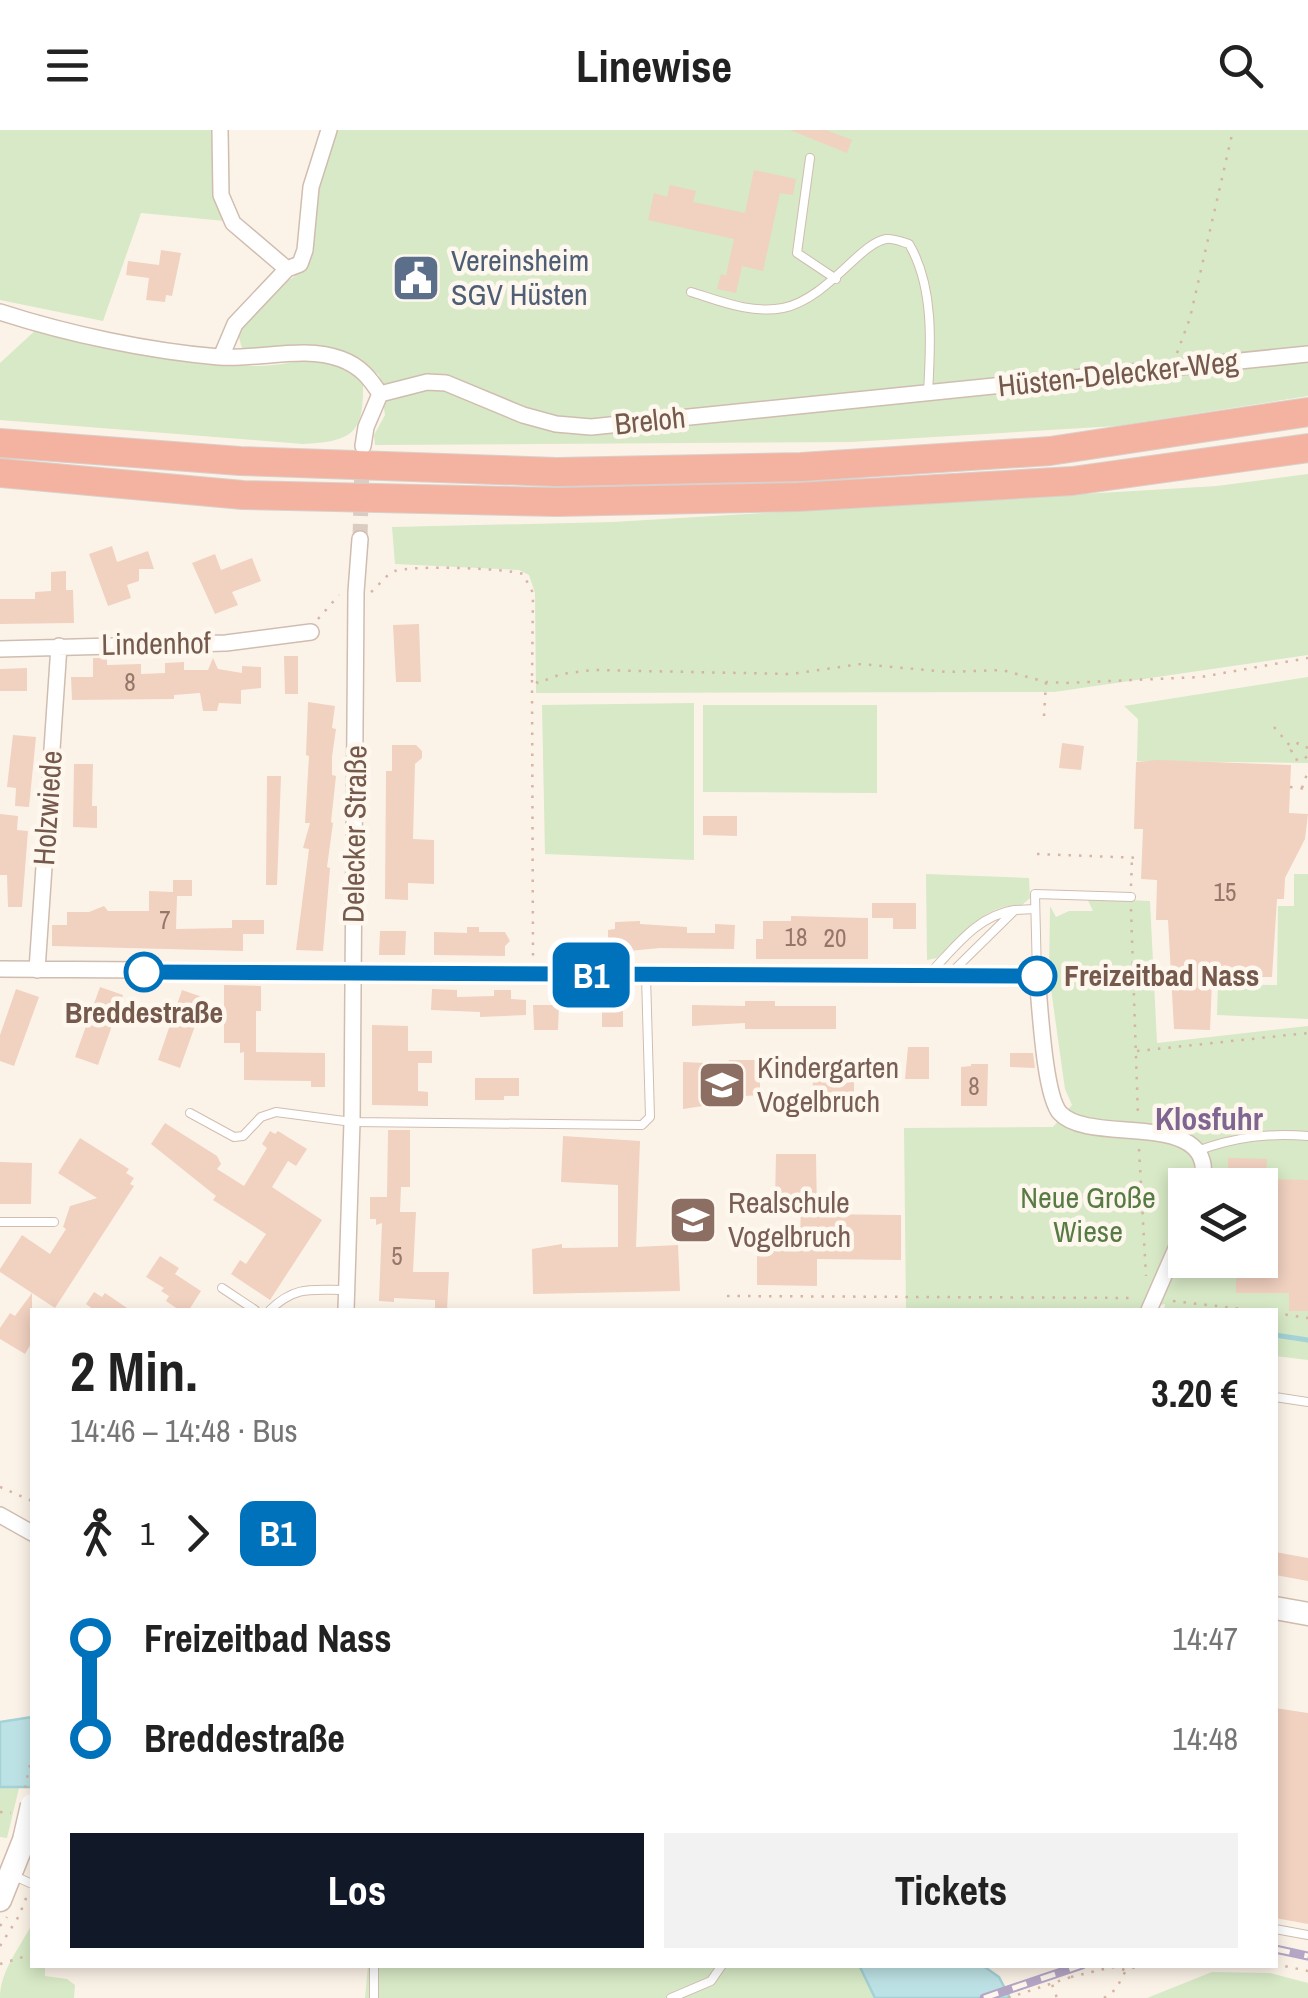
<!DOCTYPE html>
<html lang="de">
<head>
<meta charset="utf-8">
<style>
  :root { --surface:#fff; --page:#f2f2f2; --text:#222; --muted:#767676; --accent:#111827 }
  body { margin:0; font-family:"Archivo Narrow",sans-serif; background:var(--page); color:var(--text); height:100vh; display:flex; flex-direction:column; font-size:38px; white-space:nowrap }
  * { box-sizing:border-box; margin:0 }
  p { font-size:32px; color:var(--muted) }
  .icon { flex:none; width:55px; height:55px; fill:none; stroke:currentColor; stroke-width:2; stroke-linecap:round; stroke-linejoin:round }
  .map { position:relative; flex:1; overflow:hidden }
  .panel { position:absolute; left:30px; top:1178px; width:1248px; height:660px; display:flex; flex-direction:column; background:var(--surface); border-radius:0px; box-shadow:0 5px 15px #0003 }
  .panel>* { flex:none }
  .badge { padding:0 20px; border-radius:15px; font-size:35px; line-height:65px }
  .controls { position:absolute; left:1168px; top:1038px; display:grid; gap:20px }
  .controls a { display:grid; place-items:center; width:110px; height:110px; border-radius:0px; background:var(--surface); box-shadow:0 5px 15px #0003; font-size:50px }
  .map>.badge { position:absolute; translate:-50% -50%; box-shadow:0 0 0 5px #fff }
  .legs { display:flex; align-items:center; gap:15px; height:110px; padding:0 40px; font-size:32px }
  .legs p { margin-inline-start:auto }
  .headline { display:flex; align-items:center; justify-content:space-between; height:170px; padding:0 40px }
  h1 { font-size:55px; font-weight:700; line-height:75px }
  .cta { display:flex; gap:20px; margin-top:auto; padding:20px 40px }
  .cta a { flex:1; height:115px; border-radius:0px; background:var(--accent); color:#fff; font-size:40px; font-weight:700; line-height:115px; text-align:center }
  .cta a+a { background:var(--page); color:var(--text) }
  ul { padding:0 40px; list-style:none }
  li { display:flex; align-items:center; gap:35px; height:100px; font-size:38px }
  li i { display:grid; place-items:center; width:15px; height:100%; margin:0 12px; background:currentColor }
  li i::after { content:''; width:25px; height:25px; margin:-12px; border:8px solid; border-radius:50%; background:var(--surface) }
  li p { margin-inline-start:auto }
  li:first-child i { background:linear-gradient(#0000 50%,currentColor 0) }
  li:last-child i { background:linear-gradient(currentColor 50%,#0000 0) }
  header { display:flex; justify-content:space-between; align-items:center; height:130px; padding:0 40px; background:var(--surface); font-size:45px; font-weight:700 }
  .map>svg:first-child { display:block }
  .green { fill:#d7e9c6; fill-rule:evenodd }
  .water { fill:#bde2e5; stroke:#a3d2d7; stroke-width:2.5 }
  .lines { fill:none; stroke-linecap:round; stroke-linejoin:round }
  .stream { stroke:#a3d2d7; stroke-width:5 }
  .building { fill:#f1d1c0 }
  .street-tunnel { stroke:#daccc1; stroke-width:15; stroke-dasharray:15 8; stroke-linecap:butt }
  .lane-casing { stroke:#d0bdb0; stroke-width:10 }
  .street-casing { stroke:#d0bdb0; stroke-width:18 }
  .secondary-casing { stroke:#d2bcae; stroke-width:25 }
  .highway-casing { stroke:#d8d1cd; stroke-width:30 }
  .path { stroke:#d6b4a3; stroke-width:2.5; stroke-dasharray:2.5 8; stroke-linecap:butt }
  .lane { stroke:#fff; stroke-width:8 }
  .street { stroke:#fff; stroke-width:15 }
  .secondary { stroke:#fff; stroke-width:22 }
  .highway { stroke:#f4b2a1; stroke-width:28 }
  .rail-casing { stroke:#b5a6c6; stroke-width:9 }
  .rail { stroke:#fef7ee; stroke-width:5; stroke-dasharray:15; stroke-linecap:butt }
  .secondary-bridge-casing { stroke:#d2bcae; stroke-width:25; stroke-linecap:butt }
  .path-bridge { stroke:#d6b4a3; stroke-width:2.5; stroke-dasharray:2.5 8; stroke-linecap:butt }
  .secondary-bridge { stroke:#fff; stroke-width:22 }
  .line-1-casing { stroke:#fff; stroke-width:22 }
  .line-1 { stroke:#0072bc; stroke-width:15 }
  .stop-1-dot { fill:#fff; stroke:#0072bc; stroke-width:5 }
  .labels { text-anchor:middle; stroke-width:9; stroke-linejoin:round; paint-order:stroke }
  .number-label { font-size:25px; fill:#947769 }
  .service-label { font-size:30px; fill:#4e5e75; stroke:#fef7ee; text-anchor:start }
  .street-label { font-size:30px; fill:#75594c; stroke:#fef7ee }
  .stop-label { font-size:30px; font-weight:bold; fill:#75594c; stroke:#fef7ee; text-anchor:start }
  .education-label { font-size:30px; fill:#785e54; stroke:#fef7ee; text-anchor:start }
  .park-label { font-size:30px; fill:#577b44; stroke:#fef7ee }
  .neighbourhood-label { font-size:32px; font-weight:bold; fill:#806591; stroke:#fef7ee }
</style>
</head>
<body>
<header><svg class="icon" aria-label="menu" viewBox="0 0 24 24"><path d="M4 6h16M4 12h16M4 18h16"/></svg>Linewise<svg class="icon" aria-label="search" viewBox="0 0 24 24"><circle cx="10" cy="10" r="6"/><path d="M15 15l6 6"/></svg></header>
<div class="map">
<svg width="1308" height="1868" viewBox="0 0 1308 1868">
  <rect width="100%" height="100%" fill="#fcf3e8"/>
  <path class="green" d="M0,0H215L225,91L141,83L103,191L0,170Z
    M334,0H1308V266L1117,296L851,312L375,315L374,305L385,285L379,245L357,230L247,221L242,218L238,204L242,195L279,155L294,147L305,129L313,72Z
    M39,197C110,212 182,235 254,236C299,237 327,214 363,254C364,306 350,311 303,314L0,290V233Z
    M1308,344V525L1054,562L536,563L535,463L529,445L519,440L395,434L392,397L613,392L1217,356Z
    M1308,547V633L1137,631L1138,589L1124,576Z
    M694,573V730L545,724L542,575Z
    M703,575H877V663L703,662Z
    M926,744L1029,748L1030,768L1022,775C984,774 964,803 937,828L927,830Z
    M1294,744H1308V889L1217,885L1218,854L1277,855L1278,776H1294Z
    M1087,768L1150,771L1157,913L1308,896V1230L1275,1226V1180H1164L1165,1174L1138,1180H906L904,998L1053,997L1072,975L1065,959L1049,845L1050,776L1056,787L1069,781H1093ZM1185,1055H1260V1130H1185Z
    M0,1657L19,1658L7,1708L0,1707Z
    M32,1794V1835H45V1846L67,1849L75,1855L74,1868H0C0,1841 20,1817 32,1794Z
    M368,1835H859L875,1868H365Z
    M1212,1842L1270,1843L1308,1853V1868H1147Z"/>
  <path class="water" d="M32,1587V1657H0V1592Z
    M859,1835H982L999,1847L1010,1868H875Z"/>
  <g class="lines">
    <path class="stream" d="M1275,1205L1308,1210"/>
  </g>
  <path class="building" d="M790,0H826L852,10L847,23Z
    M754,40L796,49L793,65L780,63L763,141L742,136L736,163L717,159L721,144L726,146L734,109L648,90L654,63L667,67L670,55L696,61L693,72L745,83Z
    M161,120L181,123L172,166L166,165L165,172L146,170L149,148L126,145L128,131L159,135Z
    M411,130L432,134L427,168L402,163L405,149L396,147L398,132L410,135Z
    M112,416L117,432L148,421L154,439H139V451L127,455L131,468L108,476L89,424Z
    M215,424L221,440L252,428L261,451L232,462L238,475L215,484L192,433Z
    M66,441V460H73L74,493L0,494V469H35V462L51,461V442Z
    M419,494L421,552H396L393,495Z
    M284,526H298V564H285Z
    M93,528H107V535L141,534V544L165,543V533L184,532V540H208L213,528L218,539L242,543V536L261,537V558L241,560V574L219,573L217,581H203L200,563L174,565V569L72,570L71,547H93Z
    M27,538V561H0V539Z
    M308,572L335,576L332,598L336,599L332,627V645L336,646L331,692L333,693L327,737L330,738L323,821L296,820L309,719L303,718L310,693H305L309,626L306,625Z
    M13,605L36,607L29,677L15,676L16,658L7,657Z
    M1062,613L1084,616L1081,640L1059,638Z
    M392,615H416L422,621V628L415,634L413,709L434,710V754L408,753V770L385,769L386,641H392Z
    M1158,630L1291,635L1289,683L1308,684L1305,709L1285,748L1284,769H1277L1272,847H1260V853L1212,851L1210,900L1174,899L1168,790H1156L1157,750L1141,749L1143,699H1134L1136,632Z
    M74,634H93L92,676H97V698L73,697Z
    M267,646H281L277,755H266Z
    M0,684L18,686L17,700L28,701L22,777H8L7,745H0Z
    M703,686H737V706L703,705Z
    M173,750H192V766H177L176,799L232,798V790H264V804H243V821L52,816V795H67V782H89L104,776L108,781H149V761L173,762Z
    M872,773H916V799H893V788H872Z
    M791,786L868,788V829H756V809H763V791H791Z
    M640,791V794L687,797V803H715V794L735,795L734,819L660,818L608,823V800L615,799V792Z
    M467,797H479V802H505L510,811L505,816V826L434,825V802L467,803Z
    M380,801H406L405,825H379Z
    M224,855L261,856V881H256V922L325,923V957H311V951L244,950V922L240,923V913H224Z
    M100,857L123,865L98,935L75,927Z
    M16,859L39,867L14,936L0,931V905Z
    M432,859L457,860V867L494,866V860H511V869L526,870V885L480,887V882L431,880Z
    M182,860L205,868L180,938L158,930Z
    M745,871H775V876H836V899H745V893L692,896V875L745,876Z
    M533,875H559L558,900H534Z
    M602,875H623V897H602Z
    M372,895L408,896V921H432V933H418V961L428,962V976L372,975Z
    M908,917H929V949H905Z
    M1010,923H1033L1035,938L1010,937Z
    M729,930H760V965L729,967V972L683,979V932L728,934Z
    M971,934H988L987,976H961V937L971,936Z
    M813,947H854V965L828,967V979H812Z
    M475,948H519V966H504V970H475Z
    M165,993L217,1026L221,1034L217,1039L244,1056L267,1018L262,1014L270,1001L275,1004L278,1001L307,1019L296,1036L288,1031L272,1057L322,1090L270,1170L231,1144L240,1130L246,1134L266,1104L213,1070L216,1066L151,1014Z
    M388,1000H410V1057H401L400,1082H416L413,1142H449L447,1180H435V1170L394,1168V1172L379,1171L382,1093L376,1095V1089H370V1067H387Z
    M563,1006L640,1011L636,1117L678,1115L680,1161L533,1164L532,1119L562,1114V1118L618,1117V1055L561,1052Z
    M80,1008L129,1039L126,1043L134,1048L130,1054L134,1056L55,1178L32,1163V1212L25,1224L0,1209V1198L10,1183L15,1186L32,1163L0,1142V1139L22,1105L50,1124L66,1099L63,1097L70,1076L97,1068L58,1043Z
    M776,1024H816L817,1084L901,1085V1130L817,1129V1156L757,1155V1116H795V1110H800L801,1072L775,1071Z
    M1228,1028L1267,1029L1266,1049L1308,1050V1181H1289V1163H1236V1130H1260V1055H1228Z
    M0,1032L32,1033L31,1074H0Z
    M160,1126L179,1138L175,1144L201,1161L189,1180H179L166,1171L169,1166L161,1161L164,1158L146,1147Z
    M94,1162L102,1167L105,1163L130,1180H94L86,1174Z
    M1275,1422L1308,1428V1451L1275,1445Z
    M1275,1578L1308,1583V1794L1275,1788Z"/>
  <g class="lines">
    <path class="street-tunnel" d="M360,409L362,333"/>
    <g class="lane-casing">
      <path id="lane" d="M810,28L797,123L836,149
        M691,162C720,171 751,184 783,178C827,169 860,113 886,109C893,108 902,112 909,114C934,156 931,214 928,262
        M928,845C954,819 976,786 1014,780
        M949,845L1015,780L1035,779
        M1037,846L1035,764L1131,767
        M190,983L234,1007L243,1006L261,987L276,982L352,992L642,995L650,987L646,846
        M1197,1021C1235,1007 1267,1003 1308,1006
        M0,1092H54
        M222,1158L255,1180
        M270,1180C296,1155 312,1160 347,1160
        M1275,1267L1308,1272
        M12,1745L30,1753
        M1275,1799L1308,1805
        M374,1835V1868
        M671,1868L711,1851L722,1835"/>
    </g>
    <g class="street-casing">
      <path id="street" d="M220,0L221,65L233,93L287,139
        M0,182C68,204 148,221 219,227C259,230 304,215 341,229C360,236 370,248 380,264
        M221,227L235,194L287,139L300,134L305,120L311,57L329,0
        M380,264L427,252L446,253L523,285L556,294L591,297L1308,224
        M363,316L366,297L380,264
        M0,519L226,513L311,502
        M0,839L1037,846C1040,874 1044,965 1060,983C1091,1017 1219,976 1202,1055
        M37,840L59,516
        M346,1180L352,992L356,462L360,409
        M1149,1180L1185,1098
        M0,1385L32,1403"/>
    </g>
    <g class="secondary-casing">
      <path id="secondary" d="M1275,1478L1308,1484
        M0,1770L24,1710"/>
    </g>
    <g class="highway-casing">
      <path id="highway" d="M0,313L240,331L557,342L801,337L1050,321L1308,282
        M0,343L243,365L557,372L798,367L1072,351L1308,318"/>
    </g>
    <path class="path" d="M1177,223L1190,188L1233,0
      M371,462C379,456 385,445 395,441C412,435 506,438 523,444L533,463L532,549L538,553L561,544L593,540L791,544L861,534L947,542L1002,540L1046,552L1066,553L1201,547L1308,528
      M318,489L339,465
      M532,550L533,827
      M1044,586L1046,552
      M1274,597L1291,617
      M1308,618L1298,613L1291,620L1295,629L1300,631L1308,626
      M1290,657L1308,659
      M1302,658L1308,641
      M1037,724L1142,728
      M1131,756L1132,728
      M1131,779L1138,986
      M1137,921L1308,903
      M1139,1019L1146,1146
      M727,1166L1135,1168
      M1173,1171L1251,1180
      M1275,1183L1308,1188
      M0,1357L32,1371
      M0,1682L11,1683
      M0,1796L7,1787
      M0,1816L19,1786L28,1763
      M0,1834L23,1827
      M1275,1834L1308,1841
      M1045,1835L1057,1868
      M1071,1847L1112,1837L1126,1840L1142,1835
      M1104,1868L1116,1859L1125,1842"/>
    <use href="#lane" class="lane"/>
    <use href="#street" class="street"/>
    <use href="#secondary" class="secondary"/>
    <use href="#highway" class="highway"/>
    <g class="rail-casing">
      <path id="rail" d="M1275,1819L1308,1826
        M984,1868L1082,1835"/>
    </g>
    <use href="#rail" class="rail"/>
    <g class="secondary-bridge-casing">
      <path id="secondary-bridge" d="M24,1710L32,1675"/>
    </g>
    <path class="path-bridge" d="M25,1658L32,1625
      M1008,1868L1071,1847"/>
    <use href="#secondary-bridge" class="secondary-bridge"/>
  </g>
  <g class="lines">
    <g class="line-1-casing">
      <path id="line-1" d="M144,842L1037,846"/>
    </g>
    <use href="#line-1" class="line-1"/>
  </g>
  <defs>
    <g id="civic-square" transform="scale(2.5)"><rect x="-9" y="-9" width="18" height="18" rx="4" fill="#5c6f8a" stroke="#fef7ee"/><path d="M-.6-6.5H3V-4.5H.6V-3L4-1V1h2V6H-6V1h2V-1L-.6-3ZM-1.2 2.5V6h2.4V2.5Z" fill="#fff"/></g>
    <g id="school-square" transform="scale(2.5)"><rect x="-9" y="-9" width="18" height="18" rx="4" fill="#8d6e63" stroke="#fef7ee"/><path d="M0-5L7-2L0 1L-7-2ZM-4 1L0 2.5L4 1V4Q0 6-4 4Z" fill="#fff"/></g>
  </defs>
  <g fill-rule="evenodd">
    <use href="#civic-square" x="416" y="148"/>
    <use href="#school-square" x="722" y="955"/>
    <use href="#school-square" x="693" y="1090"/>
  </g>
  <g class="stop-1-dot">
    <circle cx="144" cy="842" r="18"/>
    <circle cx="1037" cy="846" r="18"/>
  </g>
  <g class="labels">
    <g class="number-label">
      <text x="130" y="561">8</text>
      <text x="1225" y="771">15</text>
      <text x="165" y="799">7</text>
      <text x="796" y="816">18</text>
      <text x="835" y="817">20</text>
      <text x="974" y="965">8</text>
      <text x="397" y="1135">5</text>
    </g>
    <g class="service-label">
      <text x="451" y="141">Vereinsheim<tspan x="451" dy="34">SGV Hüsten</tspan></text>
    </g>
    <g class="street-label">
      <text transform="translate(1118 244) rotate(-6)" y="10">Hüsten-Delecker-Weg</text>
      <text transform="translate(650 291) rotate(-6)" y="10">Breloh</text>
      <text transform="translate(156 514) rotate(-1)" y="10">Lindenhof</text>
      <text transform="translate(48 678) rotate(-86)" y="10">Holzwiede</text>
      <text transform="translate(355 704) rotate(-89)" y="10">Delecker Straße</text>
    </g>
    <g class="stop-label">
      <text x="1064" y="856">Freizeitbad Nass</text>
      <text x="144" y="893" text-anchor="middle">Breddestraße</text>
    </g>
    <g class="education-label">
      <text x="757" y="948">Kindergarten<tspan x="757" dy="34">Vogelbruch</tspan></text>
      <text x="728" y="1083">Realschule<tspan x="728" dy="34">Vogelbruch</tspan></text>
    </g>
    <g class="park-label">
      <text x="1088" y="1078">Neue Große<tspan x="1088" dy="34">Wiese</tspan></text>
    </g>
    <g class="neighbourhood-label">
      <text x="1209" y="1000">Klosfuhr</text>
    </g>
  </g>
</svg>
<div class="controls">
<a><svg class="icon" aria-label="layers" viewBox="0 0 24 24"><path d="M12 4l9 5-9 5-9-5zM3 14l9 5 9-5"/></svg></a>
</div>
<b class="badge" style="left:591px;top:845px;background:#0072bc;color:#fff">B1</b>
<section class="panel">
<div class="headline"><div><h1>2 Min.</h1><p>14:46 – 14:48 · Bus</p></div><b>3.20 €</b></div>
<div class="legs"><svg class="icon" aria-label="walk" viewBox="0 0 24 24"><circle cx="13" cy="4" r="2"/><path d="M13 8l-2 6 4 7M11 14l-3 7M7 12l3-4h3l4 4"/></svg>1<svg class="icon" aria-label="forward" viewBox="0 0 24 24"><path d="M9 5l7 7-7 7"/></svg><b class="badge" style="background:#0072bc;color:#fff">B1</b></div>
<ul>
<li><i style="color:#0072bc"></i><b>Freizeitbad Nass</b><p>14:47</p></li>
<li><i style="color:#0072bc"></i><b>Breddestraße</b><p>14:48</p></li>
</ul>
<div class="cta"><a>Los</a><a>Tickets</a></div>
</section>
</div>
</body>
</html>
